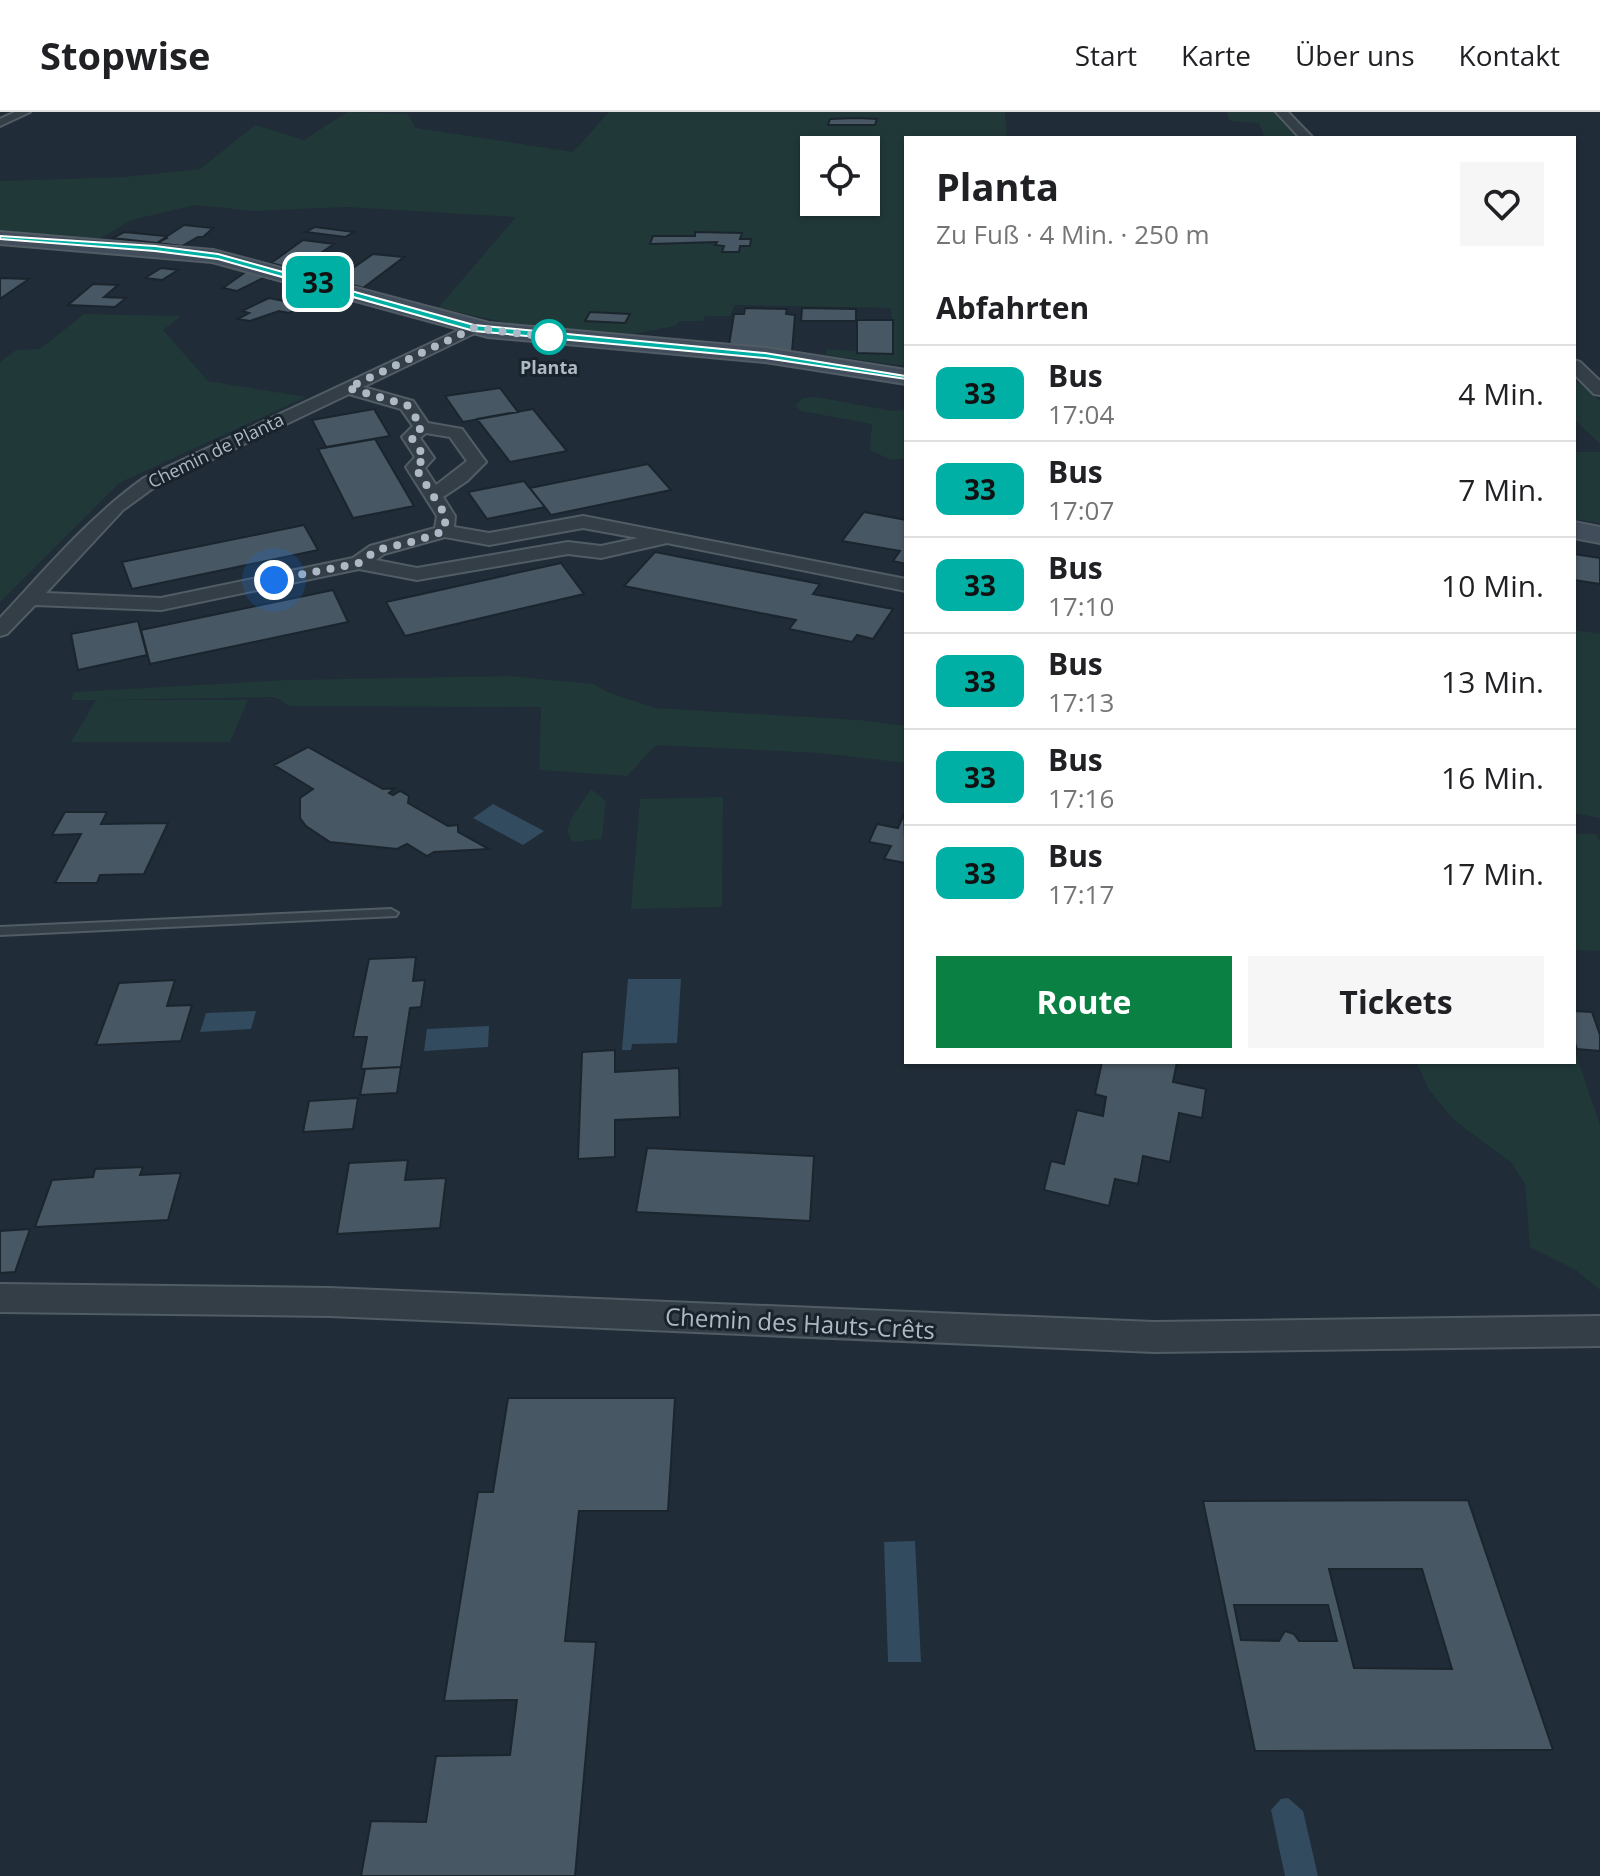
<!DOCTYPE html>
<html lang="de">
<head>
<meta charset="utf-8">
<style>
  :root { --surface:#fff; --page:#f6f6f6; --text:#202124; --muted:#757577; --line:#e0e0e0; --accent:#0b8043 }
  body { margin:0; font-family:"Open Sans",sans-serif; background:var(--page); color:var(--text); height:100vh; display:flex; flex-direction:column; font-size:30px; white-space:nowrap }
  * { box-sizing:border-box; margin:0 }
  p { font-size:26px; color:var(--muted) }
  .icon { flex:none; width:44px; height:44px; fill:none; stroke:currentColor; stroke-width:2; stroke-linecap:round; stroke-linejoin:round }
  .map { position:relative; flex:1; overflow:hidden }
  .side { position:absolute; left:904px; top:24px; width:672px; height:928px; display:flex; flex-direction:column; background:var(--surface); border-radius:0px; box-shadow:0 2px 6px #0004 }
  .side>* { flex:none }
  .badge { padding:0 16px; border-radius:12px; font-size:28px; line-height:52px }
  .buttons { position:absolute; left:800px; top:24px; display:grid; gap:16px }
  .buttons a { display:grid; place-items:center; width:80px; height:80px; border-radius:0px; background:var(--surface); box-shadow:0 2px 6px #0004; font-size:40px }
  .you { position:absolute; width:40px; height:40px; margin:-20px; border:6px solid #fff; border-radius:50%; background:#1a73e8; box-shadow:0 0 0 12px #1a73e833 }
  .map>.badge { position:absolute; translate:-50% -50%; box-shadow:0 0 0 4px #fff }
  h2 { padding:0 32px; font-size:30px; line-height:72px }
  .round { display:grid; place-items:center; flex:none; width:84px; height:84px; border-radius:0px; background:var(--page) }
  .headline { display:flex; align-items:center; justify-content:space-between; height:136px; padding:0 32px }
  h1 { font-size:38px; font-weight:700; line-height:60px }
  .action { display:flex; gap:16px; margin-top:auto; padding:16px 32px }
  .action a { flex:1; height:92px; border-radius:0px; background:var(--accent); color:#fff; font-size:32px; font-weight:700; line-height:92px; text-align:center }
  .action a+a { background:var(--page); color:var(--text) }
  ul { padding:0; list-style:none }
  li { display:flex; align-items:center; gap:24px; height:96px; padding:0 32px; border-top:2px solid var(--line) }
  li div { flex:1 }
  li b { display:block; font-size:30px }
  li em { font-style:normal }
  li .badge { min-width:88px; font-weight:700; text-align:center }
  header { display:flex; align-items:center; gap:48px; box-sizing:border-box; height:112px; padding:0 40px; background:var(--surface); border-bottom:2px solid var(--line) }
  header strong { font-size:38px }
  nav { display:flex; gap:44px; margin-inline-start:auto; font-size:28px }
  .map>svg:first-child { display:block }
  .green { fill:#213838; fill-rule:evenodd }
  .water { fill:#334b5f }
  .building { fill:#475763; stroke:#1b252e; stroke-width:2; fill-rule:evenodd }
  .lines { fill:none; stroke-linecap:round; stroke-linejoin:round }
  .lane-casing { stroke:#515c65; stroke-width:4 }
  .street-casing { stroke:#515c65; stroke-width:4 }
  .secondary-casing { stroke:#515c65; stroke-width:4 }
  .lane { fill:#333e47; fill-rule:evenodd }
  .street { fill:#333e47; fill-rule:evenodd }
  .secondary { fill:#414d5a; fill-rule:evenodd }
  .line { fill:#00b0a4; stroke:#fff; stroke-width:2 }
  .walk { stroke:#adb9c4; stroke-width:8; stroke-dasharray:0 14.4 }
  .stop-dot { fill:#fff; stroke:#00b0a4; stroke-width:4 }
  .labels { text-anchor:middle; stroke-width:6; stroke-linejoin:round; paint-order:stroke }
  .far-stop-label { font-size:18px; font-weight:bold; fill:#adb9c4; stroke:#19232c }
  .far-street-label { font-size:18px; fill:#adb9c4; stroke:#19232c }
  .near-street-label { font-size:24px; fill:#adb9c4; stroke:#19232c }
</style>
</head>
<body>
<header>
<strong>Stopwise</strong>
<nav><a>Start</a><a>Karte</a><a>Über uns</a><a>Kontakt</a></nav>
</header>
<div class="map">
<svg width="1600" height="1764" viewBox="0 0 1600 1764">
  <rect width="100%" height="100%" fill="#202c37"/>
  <path class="green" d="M347,0L408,2L416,16L573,40L609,0H1005L1007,26H906V254L826,243L827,237L893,242L891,196L735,193L730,204H706L702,209H680L675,214L627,223L509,211L438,196L516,105L346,95L253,99L196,93L131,108L99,127L0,121V69L124,65L200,57L255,13L304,28ZM814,38H866V90H814Z
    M1226,0H1275L1300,26H1265L1259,11L1230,9Z
    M84,202L181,204L163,218L208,269L306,285L119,371L0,490V250L16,238L40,237Z
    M1574,267L1600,289V332L1574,307Z
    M816,285L892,299L906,298V346L891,348L870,338L872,312L801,299L795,294L803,286Z
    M1574,340H1600V411L1574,407Z
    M1574,518L1600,522V706L1574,701Z
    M509,564L593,572L612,582L656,596L859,608L906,614V651L820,641L656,633L627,664L539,658L541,595L290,594L275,585L99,588H248L230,630H71L96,588H71L74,580L287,568Z
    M591,677L606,689L602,727L572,730L567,719L572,705Z
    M723,685L722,795L631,797L640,687Z
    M1574,722H1596L1600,729V839L1574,838Z
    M1574,936L1600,1013V1178L1576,1158L1530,1135L1525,1072L1511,1050L1455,1009L1429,978L1416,950H1574Z"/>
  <path class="water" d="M493,692L544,719L523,733L473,706Z
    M628,867H681L677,931L632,932L631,938H622Z
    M256,899L251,917L200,920L206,901Z
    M489,914L488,935L424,939L427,917Z
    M915,1429L921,1550H888L884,1430Z
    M1288,1686L1303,1699L1318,1764H1285L1271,1698L1281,1687Z"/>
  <path class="building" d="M857,6L877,7L875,13H828L830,7Z
    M184,113L213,116L203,125H198L182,134L157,131Z
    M315,115L354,120L345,125L306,120Z
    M124,120L165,124L167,126L157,131L113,126Z
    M695,120L742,121L740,127H751L750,134H740L739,140H722L724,134L715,133L717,130L650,132L653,124H695Z
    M303,128L334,132L300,155L320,157L308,161L271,151Z
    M373,142L404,145L363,176L336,168Z
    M161,156L178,158L162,168L145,166Z
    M247,159L269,163L237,179L223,176Z
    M0,166L29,167L0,187Z
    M93,172L118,173L104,185L126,186L115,195L68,193Z
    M269,186L304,193L289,201L279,199L250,209L238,207L249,201L242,199Z
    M745,196L787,197L786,202L795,203L792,240L729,233L734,202H744Z
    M802,196L856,197V208H893V242L857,241V209H801Z
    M590,200L630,202L625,211L585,209Z
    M500,276L518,300L463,310L445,284Z
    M374,297L390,324L326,335L312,308Z
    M533,297L567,339L510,350L477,307Z
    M375,327L414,394L353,406L318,337Z
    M648,352L671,378L551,403L530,376Z
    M524,369L545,395L487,407L468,380Z
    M864,400L906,408V452L893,449L900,439L842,429Z
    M304,413L318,438L132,477L122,450Z
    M655,440L820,472L813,482L893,497L873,527L857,523L852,530L789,517L796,508L624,474Z
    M1574,442L1600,446V472L1574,468Z
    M561,451L584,482L405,524L386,490Z
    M333,478L348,510L150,552L141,518Z
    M138,509L147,543L78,558L71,522Z
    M308,635L383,677L395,676L389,681L393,683L400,679L409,684L408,691L448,714L458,713V720L489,737L434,740L427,744L407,732L397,737L330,730L306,714L300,706V686L313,677L274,653Z
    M65,700H107L101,712L168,711L144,762L100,763L97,771H55L81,722L52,723Z
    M904,702L906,751L884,747L891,734L869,730L877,712L898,716Z
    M416,845L413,869L425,868L421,895L410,896L401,955L361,957L367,925H353L369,847Z
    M175,868L167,894L192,893L181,929L96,933L119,871Z
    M1574,899L1592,900L1600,923V939L1577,937L1574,928Z
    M615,938V960L679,956L680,1005L615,1008V1045L578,1047L582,940Z
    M1102,950H1177L1173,970L1206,977L1202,1006L1179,1001L1170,1050L1143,1044L1138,1072L1115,1067L1109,1094L1044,1078L1051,1049L1064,1052L1077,998L1103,1004L1106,985L1095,982Z
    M401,955L397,981L360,983L365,957Z
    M358,986L353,1017L303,1020L309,989Z
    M647,1036L814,1044L810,1109L636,1100Z
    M408,1048L405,1068L446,1066L440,1116L337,1122L349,1051Z
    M143,1055L140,1063L181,1061L168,1108L35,1115L52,1068L93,1065L95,1057Z
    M30,1117L15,1160L0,1161V1119Z
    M508,1286H675L668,1399H579L565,1529L596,1530L575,1764H361L371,1709L426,1710L436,1644L510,1643L517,1588L444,1589L478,1380H493Z
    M1468,1388L1553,1638L1255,1639L1203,1389ZM1329,1457H1422L1452,1557L1354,1556ZM1234,1493H1328L1337,1529H1299L1294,1522L1285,1519L1279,1529L1241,1528Z"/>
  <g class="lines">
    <g class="lane-casing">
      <path id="lane" d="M391,797L398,801L396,804L0,823V815Z"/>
    </g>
    <g class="street-casing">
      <path id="street" d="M15,0H30L0,14V7Z
        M1276,0H1288L1313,26H1300Z
        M474,211L479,213V219L363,275L413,289L428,311L462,317L486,350L467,369L443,385L455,404L454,415L489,421L583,404L906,467V479L667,431L601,446L568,442L417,468L359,457L161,498L35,493L7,522L0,524V506C45,458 89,405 144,366ZM349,282L401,297L413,314L402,325L415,345L406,355L437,404L435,416L370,434L353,446L161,486L46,481L123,398L156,374ZM426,321L450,325L467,349L436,373L425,356L434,346L420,326ZM583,416L638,426L601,434L568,430L417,456L376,448L384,442L445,425L489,433Z
        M1574,248L1580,250L1600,269V283L1594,282L1574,262Z
        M0,1172L330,1176L1154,1210L1600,1204V1234L1154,1240L330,1204L0,1200Z"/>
    </g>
    <g class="secondary-casing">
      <path id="secondary" d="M0,120L213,138L489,211L765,236L906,258V272L765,250L488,225L212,150L0,132Z
        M1574,410L1600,415V431L1574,426Z"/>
    </g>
    <use href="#lane" class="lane"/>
    <use href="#street" class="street"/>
    <use href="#secondary" class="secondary"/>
  </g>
  <path class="line" d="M0,124L155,134L218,142L474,213L765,241L911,265L906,267L765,246L474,219L218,147L155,139L0,127Z"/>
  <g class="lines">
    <path class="walk" d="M274,468L359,451L377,438L416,429L444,419L446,404L415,355L425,346L411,325L422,315L407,293L348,276L474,216L549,225"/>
  </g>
  <circle class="stop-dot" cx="549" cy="225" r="16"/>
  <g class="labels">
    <g class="far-stop-label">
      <text x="549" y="262">Planta</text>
    </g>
    <g class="far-street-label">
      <text transform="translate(216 339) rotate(-26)" y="6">Chemin de Planta</text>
    </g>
    <g class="near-street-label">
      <text transform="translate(800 1212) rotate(3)" y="8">Chemin des Hauts-Crêts</text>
    </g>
  </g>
</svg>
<div class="buttons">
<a><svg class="icon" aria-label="locate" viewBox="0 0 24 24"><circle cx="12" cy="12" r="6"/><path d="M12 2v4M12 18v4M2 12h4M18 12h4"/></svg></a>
</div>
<div class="you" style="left:274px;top:468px"></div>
<b class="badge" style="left:318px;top:170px;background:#00b0a4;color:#111">33</b>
<section class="side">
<div class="headline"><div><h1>Planta</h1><p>Zu Fuß · 4 Min. · 250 m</p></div><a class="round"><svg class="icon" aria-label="heart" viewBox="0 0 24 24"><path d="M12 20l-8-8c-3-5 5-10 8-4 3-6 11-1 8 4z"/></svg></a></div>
<h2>Abfahrten</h2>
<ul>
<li><span class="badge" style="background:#00b0a4;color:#111">33</span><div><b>Bus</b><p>17:04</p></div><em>4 Min.</em></li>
<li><span class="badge" style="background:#00b0a4;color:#111">33</span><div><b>Bus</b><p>17:07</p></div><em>7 Min.</em></li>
<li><span class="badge" style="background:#00b0a4;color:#111">33</span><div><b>Bus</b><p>17:10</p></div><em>10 Min.</em></li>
<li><span class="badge" style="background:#00b0a4;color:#111">33</span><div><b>Bus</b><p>17:13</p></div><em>13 Min.</em></li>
<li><span class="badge" style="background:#00b0a4;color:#111">33</span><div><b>Bus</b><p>17:16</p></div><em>16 Min.</em></li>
<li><span class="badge" style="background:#00b0a4;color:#111">33</span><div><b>Bus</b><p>17:17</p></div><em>17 Min.</em></li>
</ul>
<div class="action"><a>Route</a><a>Tickets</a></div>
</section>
</div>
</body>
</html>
